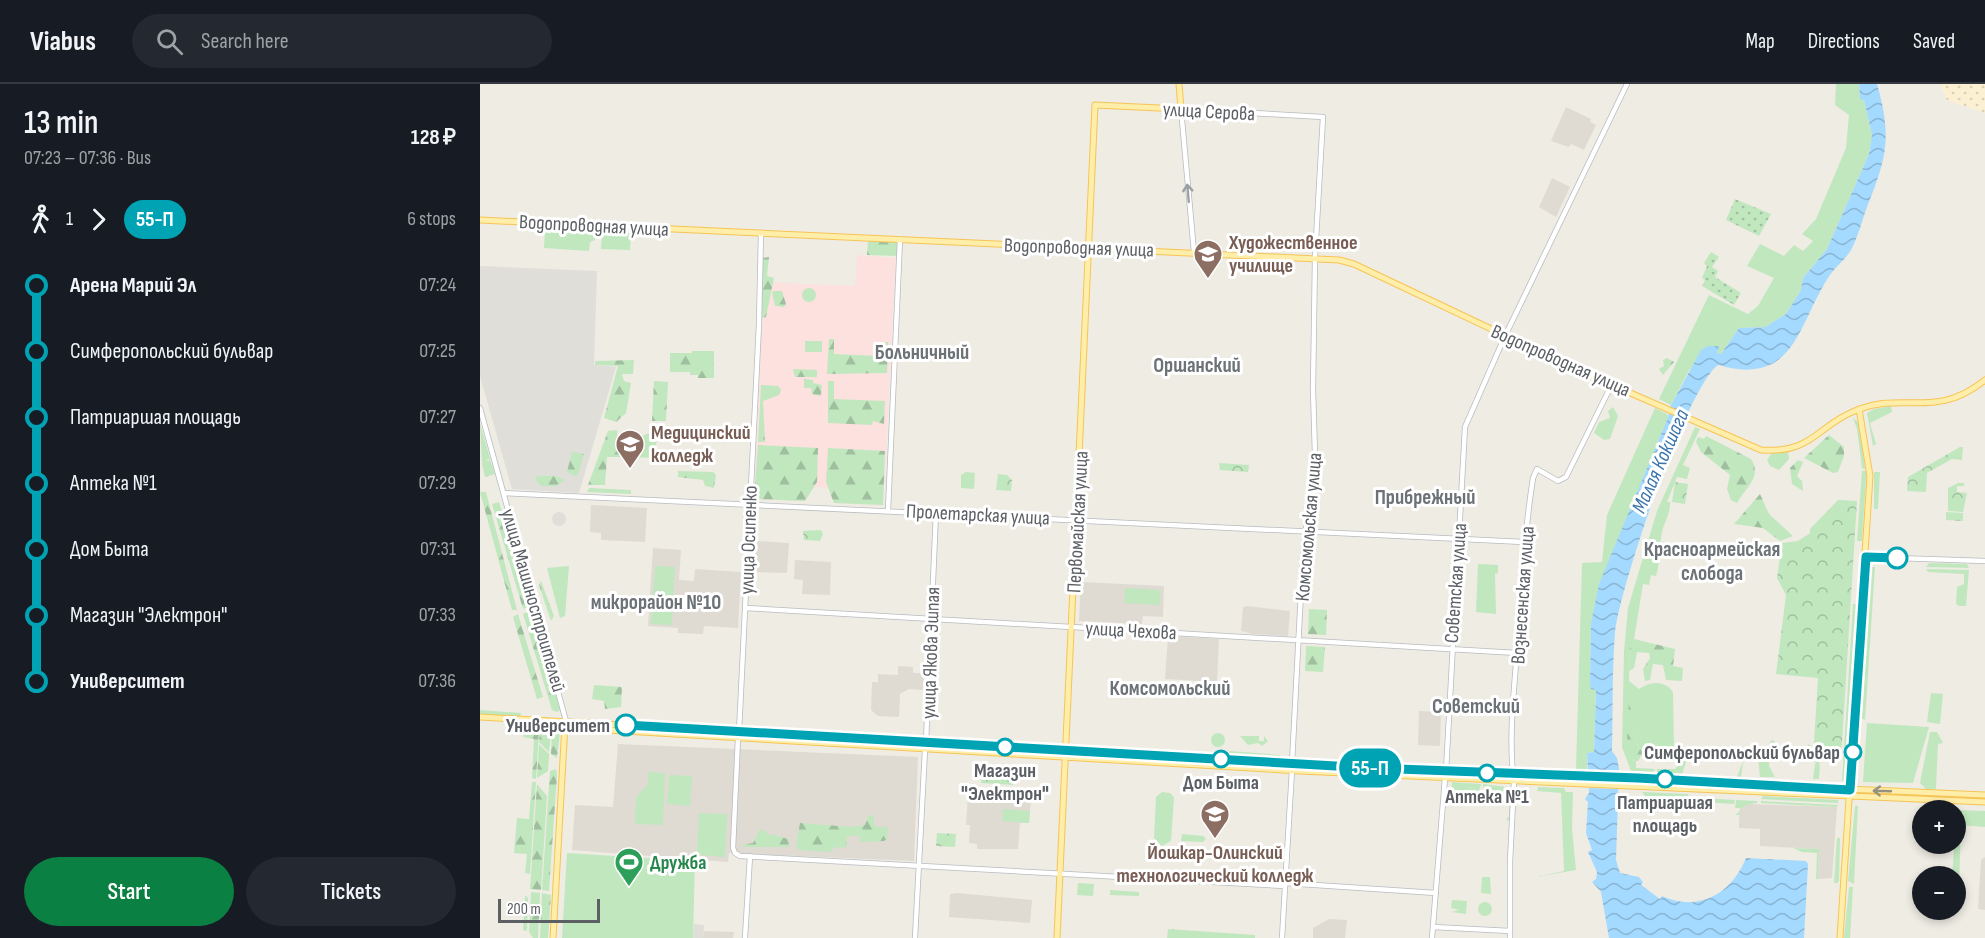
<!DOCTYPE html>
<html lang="en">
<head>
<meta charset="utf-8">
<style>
  :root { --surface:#171b24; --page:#242831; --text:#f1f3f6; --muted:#9ea1a6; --line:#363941; --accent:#0b8043 }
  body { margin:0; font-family:"Sofia Sans Condensed",sans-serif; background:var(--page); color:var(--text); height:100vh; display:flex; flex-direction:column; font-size:22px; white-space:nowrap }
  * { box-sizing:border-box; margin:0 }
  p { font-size:20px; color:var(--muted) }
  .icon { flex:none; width:33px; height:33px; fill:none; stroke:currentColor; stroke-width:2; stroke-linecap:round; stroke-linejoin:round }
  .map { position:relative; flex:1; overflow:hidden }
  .drawer { display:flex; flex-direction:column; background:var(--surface); width:480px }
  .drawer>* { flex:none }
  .badge { padding:0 12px; border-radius:20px; font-size:21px; line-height:39px }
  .fabs { position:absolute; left:1432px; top:716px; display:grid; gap:12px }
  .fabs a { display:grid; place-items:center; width:54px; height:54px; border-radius:50%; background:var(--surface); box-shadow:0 3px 9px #0003; font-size:30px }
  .scale { position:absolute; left:18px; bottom:15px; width:102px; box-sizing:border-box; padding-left:6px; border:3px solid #5c6065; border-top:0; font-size:16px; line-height:21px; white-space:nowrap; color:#5c6065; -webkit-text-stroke:4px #fff; paint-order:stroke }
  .map>.badge { position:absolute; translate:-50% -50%; box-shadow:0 0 0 3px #fff }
  .legs { display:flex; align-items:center; gap:9px; height:66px; padding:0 24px; font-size:20px }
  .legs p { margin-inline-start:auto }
  .head { display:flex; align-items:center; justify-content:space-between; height:102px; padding:0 24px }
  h1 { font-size:33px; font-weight:600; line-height:45px }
  .action { display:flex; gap:12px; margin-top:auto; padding:12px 24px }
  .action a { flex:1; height:69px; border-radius:36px; background:var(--accent); color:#fff; font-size:24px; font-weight:600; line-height:69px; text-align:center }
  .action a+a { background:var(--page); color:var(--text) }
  ul { padding:0 24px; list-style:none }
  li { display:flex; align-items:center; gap:21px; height:66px; font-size:22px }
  li i { display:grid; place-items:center; width:9px; height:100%; margin:0 8px; background:currentColor }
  li i::after { content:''; width:15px; height:15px; margin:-8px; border:4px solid; border-radius:50%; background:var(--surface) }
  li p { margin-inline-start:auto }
  li:first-child i { background:linear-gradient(#0000 50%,currentColor 0) }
  li:last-child i { background:linear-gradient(currentColor 50%,#0000 0) }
  header { display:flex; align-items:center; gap:36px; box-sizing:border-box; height:84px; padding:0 30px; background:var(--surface); border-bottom:2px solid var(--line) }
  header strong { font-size:28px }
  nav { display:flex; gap:33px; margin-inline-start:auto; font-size:21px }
  .search { width:420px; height:54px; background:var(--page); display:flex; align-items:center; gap:15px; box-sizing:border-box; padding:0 21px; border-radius:33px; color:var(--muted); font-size:22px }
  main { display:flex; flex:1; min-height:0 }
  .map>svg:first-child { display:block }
  .industrial { fill:#e0ded8 }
  .education { fill:#dfdbd2 }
  .medical { fill:#fce1df }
  .grass { fill:#c1e7bf }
  .forest { fill:url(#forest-firs) }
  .sand { fill:url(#sand-dots) }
  .park { fill:url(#park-crowns) }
  .garden { fill:url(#garden-dots) }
  .water { fill:url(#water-waves) }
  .pier { fill:#efece4 }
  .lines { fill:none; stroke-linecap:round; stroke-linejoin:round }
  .secondary-casing { stroke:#b7bbc0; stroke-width:6 }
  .primary-casing { stroke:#f6c456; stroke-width:7 }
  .secondary { stroke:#fff; stroke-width:4.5 }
  .primary { stroke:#ffeea9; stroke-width:5 }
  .oneway { stroke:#9da0a3 }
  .oneway2 { stroke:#95927d }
  .line-1-casing { stroke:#fff; stroke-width:14 }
  .line-1 { stroke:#00a3b4; stroke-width:9 }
  .stop-1-dot { fill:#fff; stroke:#00a3b4; stroke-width:3 }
  .labels { text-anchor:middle; stroke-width:6; stroke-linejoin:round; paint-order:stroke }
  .street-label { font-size:20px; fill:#5c6065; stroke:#fff }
  .education-label { font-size:20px; font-weight:bold; fill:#785e54; stroke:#fff; text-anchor:start }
  .stop-label { font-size:20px; font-weight:bold; fill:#5c6065; stroke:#fff }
  .leisure-label { font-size:20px; font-weight:bold; fill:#27864d; stroke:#fff; text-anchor:start }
  .neighbourhood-label { font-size:21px; font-weight:bold; fill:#6d7277; stroke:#fff }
  .water-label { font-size:21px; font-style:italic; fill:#3a75ac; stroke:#fff }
</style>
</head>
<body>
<header>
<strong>Viabus</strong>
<div class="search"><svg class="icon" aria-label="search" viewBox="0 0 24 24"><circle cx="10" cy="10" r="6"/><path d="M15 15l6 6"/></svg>Search here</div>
<nav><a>Map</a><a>Directions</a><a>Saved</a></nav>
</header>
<main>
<section class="drawer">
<div class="head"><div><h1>13 min</h1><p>07:23 – 07:36 · Bus</p></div><b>128 ₽</b></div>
<div class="legs"><svg class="icon" aria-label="walk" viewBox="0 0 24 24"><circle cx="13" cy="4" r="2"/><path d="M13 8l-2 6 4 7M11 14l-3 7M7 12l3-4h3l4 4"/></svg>1<svg class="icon" aria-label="forward" viewBox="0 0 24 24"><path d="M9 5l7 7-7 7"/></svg><b class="badge" style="background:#00a3b4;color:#fff">55-П</b><p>6 stops</p></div>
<ul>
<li><i style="color:#00a3b4"></i><b>Арена Марий Эл</b><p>07:24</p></li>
<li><i style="color:#00a3b4"></i><span>Симферопольский бульвар</span><p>07:25</p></li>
<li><i style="color:#00a3b4"></i><span>Патриаршая площадь</span><p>07:27</p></li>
<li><i style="color:#00a3b4"></i><span>Аптека №1</span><p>07:29</p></li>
<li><i style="color:#00a3b4"></i><span>Дом Быта</span><p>07:31</p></li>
<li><i style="color:#00a3b4"></i><span>Магазин &quot;Электрон&quot;</span><p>07:33</p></li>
<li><i style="color:#00a3b4"></i><b>Университет</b><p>07:36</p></li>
</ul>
<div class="action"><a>Start</a><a>Tickets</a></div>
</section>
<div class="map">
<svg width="1505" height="854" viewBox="0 0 1505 854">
  <defs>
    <pattern id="forest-firs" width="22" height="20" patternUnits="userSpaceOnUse" patternTransform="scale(1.5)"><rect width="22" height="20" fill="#c1e7bf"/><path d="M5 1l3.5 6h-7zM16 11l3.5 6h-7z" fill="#a0bf9f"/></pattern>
    <pattern id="sand-dots" width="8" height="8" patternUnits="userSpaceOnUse" patternTransform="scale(1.5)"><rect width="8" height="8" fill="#fcf0d2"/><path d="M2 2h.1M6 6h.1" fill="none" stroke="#dad0b7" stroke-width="1.8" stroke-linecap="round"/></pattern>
    <pattern id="park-crowns" width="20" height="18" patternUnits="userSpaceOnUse" patternTransform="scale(1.5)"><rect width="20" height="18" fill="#c1e7bf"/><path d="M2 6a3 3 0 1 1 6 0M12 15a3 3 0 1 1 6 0" fill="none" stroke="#a0bf9f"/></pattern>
    <pattern id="garden-dots" width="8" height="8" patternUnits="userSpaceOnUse" patternTransform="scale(1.5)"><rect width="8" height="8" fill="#c1e7bf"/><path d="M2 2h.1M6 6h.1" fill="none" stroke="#a0bf9f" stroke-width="1.8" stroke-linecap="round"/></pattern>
    <pattern id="water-waves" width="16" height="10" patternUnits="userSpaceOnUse" patternTransform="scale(1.5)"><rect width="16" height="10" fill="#a4daff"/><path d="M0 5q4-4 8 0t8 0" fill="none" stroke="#89b4d2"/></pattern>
  </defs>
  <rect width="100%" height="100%" fill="#efece4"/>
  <path class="industrial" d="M0,182L117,187L114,281L136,283L99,409L32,405L0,292Z
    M72 435a7 7 0 1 1 14 0a7 7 0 1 1-14 0Z
    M214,840L224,841L223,854H213Z"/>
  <path class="education" d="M1086,23L1111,35L1110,38L1116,41L1104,66L1091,60L1089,63L1071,57Z
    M1072,94L1090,103L1076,133L1059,123Z
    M111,421L167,424L165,458L121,456V449L110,448Z
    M276,457L309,459L307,489L275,488Z
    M173,464L201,466L199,496L214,497L215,485L261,488L258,544L224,542L223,550L198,549V544L168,542Z
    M315,476L351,478L350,511L322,510L323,496L314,495Z
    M601,498L684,502L683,533L663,532L662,540L599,537Z
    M767,522L810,527L808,552L773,550L761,547L763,523Z
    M688,552L739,555L737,598L685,595Z
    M418,582L433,583V589H444L443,606L429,605L420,610L419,633L398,632L391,626L392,598H398V590L418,591Z
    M939,627L961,628L960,662L938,661Z
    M138,660L438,673L434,777L249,769L248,778L92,766L95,721L133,723Z
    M499,704L527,706V711H534V714L551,715L549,739H540L538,765H497V760L489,759L490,741H486L488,709L498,710Z
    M1269,720L1357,723L1352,794L1338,795L1339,765L1280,762V745L1259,744L1260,725Z
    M1505,773V826L1498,825L1501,776Z
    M477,809L552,816L550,839L469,833L470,810Z
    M849,835L867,836L865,854H833V844Z
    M224,847L254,848L253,854H223Z"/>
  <path class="medical" d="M377,171L416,174L403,421L354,419V413L347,404L335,403L328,410L325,417L274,415L284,198L375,202Z"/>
  <path class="grass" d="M1356,0H1379L1380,14L1384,16L1392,51L1389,70L1347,165L1323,194L1321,206L1306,230L1285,243L1259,244L1241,270H1237L1238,262H1228L1208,288L1191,321L1179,315L1229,211L1268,230L1278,222L1294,194L1267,182L1280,160L1304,172L1314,161L1323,167L1333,157L1322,150L1336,135L1366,64L1369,31L1355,21Z
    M65,146L116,149L115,156L110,158L109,167L64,164Z
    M122,148L151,149L150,166L121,165Z
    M322 211a7 7 0 1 1 14 0a7 7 0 1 1-14 0Z
    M325,257H342V268H325Z
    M1411,322L1412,328L1390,339L1396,360L1393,362L1387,329L1394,325Z
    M1133,323L1138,332L1130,355L1124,356L1114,349L1119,338L1130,334L1128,327Z
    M1175,324L1189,331L1120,500L1111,539L1110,599L1116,606L1114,668L1107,669V685H1096L1102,479L1122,478L1127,431Z
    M1373,334L1379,339L1385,385L1382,384L1377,345Z
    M0,339L11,378L8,375L2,377V380Z
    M1215,343L1220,345L1203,381L1210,384L1207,395L1197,393L1187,418H1190C1191,430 1182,441 1181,454C1179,467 1180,479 1176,492L1171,491L1169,501L1163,500L1154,555L1150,557L1149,597L1159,605C1170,597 1185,596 1193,608L1194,663C1190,670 1183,675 1174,674C1149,671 1154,633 1154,615L1153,677H1156V684L1175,685L1173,689L1151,687L1142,663L1144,567L1148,524L1177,427Z
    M177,349L175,374L152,373L154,358L166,350Z
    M1308,367L1309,375L1299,386L1290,382L1287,376L1292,369Z
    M1382,387H1386V394L1382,457H1377Z
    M1394,388H1400L1398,425H1394Z
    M109,404L151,406V410L107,408Z
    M1449,479L1487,480L1489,484L1446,483Z
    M998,480L1018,481V489L1015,490L1016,530L996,528Z
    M89,482L85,532L80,534L67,484Z
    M175,482L195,483L192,541L171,540Z
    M1391,483H1395L1385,636L1379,633L1382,629L1388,544L1385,541Z
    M1446,485L1489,486L1486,522H1479L1476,520L1477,503L1484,500V490L1448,488Z
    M645,504L680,506V521L644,519Z
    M1373,520H1377V540L1374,543L1368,643L1370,646L1365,697H1362Z
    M1451,609L1463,610L1460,640L1447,638Z
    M1387,639L1449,643L1433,699L1383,698Z
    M1450,648H1457L1463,659L1458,660L1456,705H1446L1440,699Z
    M760,652H779V657H784V652L788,657L782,662L778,659L768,661Z
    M1291,656L1295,657L1290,667L1289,682L1295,693H1280L1278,674L1269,672L1263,679L1261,693H1257C1265,672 1265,666 1287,674Z
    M1328,660C1342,668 1340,682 1339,695H1333L1336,674L1332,666L1328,664Z
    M749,667L800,671V674L749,670Z
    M1317,667L1329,669L1331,676H1312V671Z
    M1206,673L1207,675L1202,690L1177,689V685H1195Z
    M168,688L185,689L183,741L155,740L156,713L168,700Z
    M189,691L212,692L210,722L187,720Z
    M972,698L1001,700L997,715L1001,717L1004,715L1003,700L1033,704L1029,737L1026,735L1029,733V713L1023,712L1022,722L1000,721L993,713L994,703L988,704L985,708H978L977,719H971Z
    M1058,703L1084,704L1086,708H1093L1092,745L1096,786L1056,793L1084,787L1081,709L1057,707Z
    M682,708L690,709L694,713L691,757L682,762L674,755L676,713Z
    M1162,708L1208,710L1211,720L1167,715Z
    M1283,712L1358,716V719L1281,715Z
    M1222,714L1255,716L1254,720L1222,718Z
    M1256,716L1277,717V719L1269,720L1260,725L1259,744V731H1255L1259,728L1260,724H1255Z
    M1281,717L1358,721L1357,723L1281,719Z
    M1375,722H1378L1374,800L1368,797Z
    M523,725L550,727L549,739L522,737Z
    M1477,726L1505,727V743L1481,741L1479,802H1476V807V792H1472Z
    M219,729L247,730L245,773L220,771L217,768Z
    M702,750L723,752L726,755L723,758L701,757Z
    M1357,754H1360L1359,797L1357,799H1354Z
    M1313,764L1339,765L1338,795H1336L1337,769L1322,768Z
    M87,769L215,777L213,854H82Z
    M1002,793H1010L1011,810L1001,809Z
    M598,799L614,800L613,812L597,811Z
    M1369,803H1373L1370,854H1364Z
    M630,806L659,808V812L630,811Z
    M972,816L987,817L986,830L971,828L979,826L971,824Z
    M998 825a7 7 0 1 1 14 0a7 7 0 1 1-14 0Z"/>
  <path class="forest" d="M388,157L418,158V172L387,171Z
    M289,173L287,192L294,194L286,233L281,234L282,174Z
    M294,207H302L306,220L304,223L295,222L292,209Z
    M349,255H354V270L400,272L401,258H408L407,289L347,290Z
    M212,267H234V294H218V291H210V288H190V269H212Z
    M1187,274L1194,278L1183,291L1179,285L1184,282L1183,276Z
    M154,276L153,290H142L144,297L151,299L146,329L136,338L124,334L138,282L115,281V277Z
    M313,285L337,286V293H315Z
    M324,295L333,296V299L342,301L341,312L332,310L331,304H324Z
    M174,297L188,298L186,337H172Z
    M348,297H354V315L405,317L404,340L393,337L392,341L348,339Z
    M281,301L298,302L301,306L299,311L283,317L285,358H278Z
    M137,346L138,363L154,364L152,373H127L125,401H108L128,347Z
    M1349,351L1364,363V372L1358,388L1353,389L1324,374Z
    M1226,352L1271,375C1283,393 1265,404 1257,419L1251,416L1247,405L1250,391L1221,368L1216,358L1218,353L1224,355Z
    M278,361L338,364L337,398L325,417L274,415Z
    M348,364L405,367L403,421L354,419L346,398Z
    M92,368L104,370L98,391L95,392L87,388Z
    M3,374L11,378L15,390L5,393L2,380Z
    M1318,376L1323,378L1317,392L1322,397L1323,407L1312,400L1310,384Z
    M198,387L233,388L236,391L234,404L225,402L223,396L198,393Z
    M57,392H76L85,396L76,402H61L55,395Z
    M0,408H6L37,526H32Z
    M1280,410L1289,430L1313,452L1300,457L1283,444L1254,440Z
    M19,418L51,521L43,525L12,420Z
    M61,497L74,532L71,537L59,501Z
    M829,525L847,526L846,551L828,550Z
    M51,526L80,626L77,628L72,626L43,530Z
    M38,530L63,613L57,615L33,533Z
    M1154,555L1195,565L1193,582L1203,584L1202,597L1186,596L1183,581L1173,580L1170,596L1165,597L1163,585L1170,574L1169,569L1157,568L1154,584L1149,587L1150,557Z
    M826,562L845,563L843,588L825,587Z
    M114,601L142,603L141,623L125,625L124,617L112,615Z
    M1149,611L1154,615V646L1157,661L1163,669L1158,677H1154L1147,661Z
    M0,626L41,629L40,633L0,631Z
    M44,645L59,647L56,695L52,694L54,655L43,653Z
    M60,647L71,648L69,668L59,658Z
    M72,648L80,649L77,674L71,670Z
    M731 656a7 7 0 1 1 14 0a7 7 0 1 1-14 0Z
    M59,660L69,670L68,687L57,694Z
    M76,685L77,691L69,807L62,806L70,687Z
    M52,698H56L50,790L45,789L47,770L34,769L37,734L49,735Z
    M57,700L67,712L61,806L50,805Z
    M995,703L996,708L993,714L1000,721L977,719L979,713L977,706L982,705L984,708L988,704Z
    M394,731V742L405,744L406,741L408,743L407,755L404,757L380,758V752H367L366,764L356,763L349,768L319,766L316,762L320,739L371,743L385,741L388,732Z
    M280,745L287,748L288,752L291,750L308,755L309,763H264L262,761L273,759Z
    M51,808L60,809L58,854H53L49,848Z
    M62,809L71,811L68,854H60Z
    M45,811L48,814L47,847L43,846Z"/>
  <path class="sand" d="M1460,0H1505V29L1467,16Z"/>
  <path class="park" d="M1480,363H1483L1482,376L1472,375L1447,389L1446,408L1427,407L1428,393Z
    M739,379L769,381L768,388L740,386Z
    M486,388L495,389L494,405L481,404V391Z
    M518,390L527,391L532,396L531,407L516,406Z
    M1195,398L1208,400L1205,420L1192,418Z
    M1478,399H1484V402H1477V408L1487,409L1483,428L1468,427V404Z
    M1358,416L1377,417L1361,675L1349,671L1340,673L1334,659L1338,594L1296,590L1306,511L1297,494L1302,459L1318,457L1330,449V445Z
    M1466,428L1483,429V437L1466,436Z
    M341,446L343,450L340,457L324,456L323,447Z
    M502,690L534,691L533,701L501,699Z
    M457,749L476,750L475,763L456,762Z
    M688,845L775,851V854H687Z"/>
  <path class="garden" d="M1255,115L1291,130L1279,152L1246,136Z
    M1231,168L1239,173L1232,183L1238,187L1235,193L1261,209L1254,221L1222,202L1225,196L1222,194L1227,182L1224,179Z"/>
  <path class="water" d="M1379,0H1397C1412,53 1407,73 1387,123C1382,137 1378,153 1371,166C1365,176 1354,184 1348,194C1317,242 1315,303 1238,281C1206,305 1140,503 1135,548C1132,587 1133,627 1132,667L1137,674L1139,685L1136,776L1140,789L1159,793L1163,798L1161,801L1180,815L1182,812C1219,829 1252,809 1266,774L1326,777L1328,780L1324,854H1129L1121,808L1112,798L1116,795L1117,788L1108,768L1112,766L1106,749L1108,718L1105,715L1109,709L1107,669L1114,668L1116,606L1111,605L1110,599L1111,539L1119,500L1189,331L1191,321L1221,266L1228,262H1239L1237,269L1241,270L1259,244L1285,243L1306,230L1321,206L1323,194L1347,165L1389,70L1392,51L1384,16L1380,15Z"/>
  <path class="pier" d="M1104,686L1142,687L1141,705L1105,704Z"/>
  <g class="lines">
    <g class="secondary-casing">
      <path id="secondary" d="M701,25L843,33L835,173L833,305L835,371L823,470L812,679
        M701,25L714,168
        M0,324L86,637
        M24,409L1044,458
        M408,426L420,155
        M1386,473L1505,477
        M265,524L1037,569
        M259,648L279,240L281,149
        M258,654L253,764L255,769L260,772L805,802
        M446,658L456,428
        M966,687L985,343L1025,252L1147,0
        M1033,690C1029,650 1034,607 1037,567C1041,509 1044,452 1053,394L1057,385L1078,397L1086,393L1132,300
        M805,799L956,809
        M953,843L1030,847
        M265,854L270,772
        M435,854L445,666
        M802,854L812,686
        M952,854L965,694
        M1030,854V778L1034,697"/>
    </g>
    <g class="primary-casing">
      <path id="primary" d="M0,136L859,176L874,180L1100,287L1281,366C1333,370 1337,341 1377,326C1426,307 1455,336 1505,296
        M0,633L891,684L1505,711
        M76,639L93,644L820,687L1505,718
        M73,854L85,640
        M577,854L615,21L701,25L699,0
        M1360,854L1390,392L1379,325"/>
    </g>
    <use href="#secondary" class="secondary"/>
    <use href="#primary" class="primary"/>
  </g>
  <defs><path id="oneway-shaft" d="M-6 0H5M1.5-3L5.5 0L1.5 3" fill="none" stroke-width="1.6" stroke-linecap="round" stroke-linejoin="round" transform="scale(1.5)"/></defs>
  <use class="oneway" href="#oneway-shaft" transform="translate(708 109) rotate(-95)"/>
  <use class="oneway2" href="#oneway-shaft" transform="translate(1402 707) rotate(-178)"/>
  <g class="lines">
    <g class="line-1-casing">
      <path id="line-1" d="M146,641L891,684L1158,694L1370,706L1386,473L1417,474"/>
    </g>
    <use href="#line-1" class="line-1"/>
  </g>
  <defs>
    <g id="university-pin" transform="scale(1.5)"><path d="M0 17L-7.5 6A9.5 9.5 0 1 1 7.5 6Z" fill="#8d6e63" stroke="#fff"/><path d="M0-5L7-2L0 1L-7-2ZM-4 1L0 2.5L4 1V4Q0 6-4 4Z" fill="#fff"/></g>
    <g id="stadium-pin" transform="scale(1.5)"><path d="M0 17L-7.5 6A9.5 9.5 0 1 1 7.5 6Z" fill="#2e9e5b" stroke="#fff"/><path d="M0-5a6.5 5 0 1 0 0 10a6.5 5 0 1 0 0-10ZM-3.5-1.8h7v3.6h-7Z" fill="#fff"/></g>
  </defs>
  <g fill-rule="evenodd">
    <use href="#university-pin" x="728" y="170"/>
    <use href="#university-pin" x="150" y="360"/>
    <use href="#university-pin" x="735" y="730"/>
    <use href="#stadium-pin" x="149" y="778"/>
  </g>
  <g class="stop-1-dot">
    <circle cx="1417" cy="474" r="10"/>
    <circle cx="146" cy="641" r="10"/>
    <circle cx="525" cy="663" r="8"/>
    <circle cx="1373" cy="668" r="8"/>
    <circle cx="741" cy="675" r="8"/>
    <circle cx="1007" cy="689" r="8"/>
    <circle cx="1185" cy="695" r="8"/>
  </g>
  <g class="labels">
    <g class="street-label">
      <text transform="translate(729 27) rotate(3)" y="7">улица Серова</text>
      <text transform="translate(114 141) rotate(3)" y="7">Водопроводная улица</text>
      <text transform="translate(599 163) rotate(2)" y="7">Водопроводная улица</text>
      <text transform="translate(1081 276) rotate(24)" y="7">Водопроводная улица</text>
      <text transform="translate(498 430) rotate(3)" y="7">Пролетарская улица</text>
      <text transform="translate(597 438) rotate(-87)" y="7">Первомайская улица</text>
      <text transform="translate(828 443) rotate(-85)" y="7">Комсомольская улица</text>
      <text transform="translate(268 456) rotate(-88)" y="7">улица Осипенко</text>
      <text transform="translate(975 499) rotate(-86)" y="7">Советская улица</text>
      <text transform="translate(1042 511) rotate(-86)" y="7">Вознесенская улица</text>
      <text transform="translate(54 516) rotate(74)" y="7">улица Машиностроителей</text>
      <text transform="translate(651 546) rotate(3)" y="7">улица Чехова</text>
      <text transform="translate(450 569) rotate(-88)" y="7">улица Якова Эшпая</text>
    </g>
    <g class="education-label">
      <text x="749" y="165">Художественное<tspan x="749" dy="23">училище</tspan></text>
      <text x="171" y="355">Медицинский<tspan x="171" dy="23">колледж</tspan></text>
      <text x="735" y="775" text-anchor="middle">Йошкар-Олинский<tspan x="735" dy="23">технологический колледж</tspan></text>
    </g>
    <g class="stop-label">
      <text x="130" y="648" text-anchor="end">Университет</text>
      <text x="1360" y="675" text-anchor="end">Симферопольский бульвар</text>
      <text x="525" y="693">Магазин<tspan x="525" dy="23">"Электрон"</tspan></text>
      <text x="741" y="705">Дом Быта</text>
      <text x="1007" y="719">Аптека №1</text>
      <text x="1185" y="725">Патриаршая<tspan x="1185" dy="23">площадь</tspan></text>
    </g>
    <g class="leisure-label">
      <text x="170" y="785">Дружба</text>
    </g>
    <g class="neighbourhood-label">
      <text x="442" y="275">Больничный</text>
      <text x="717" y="288">Оршанский</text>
      <text x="945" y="420">Прибрежный</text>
      <text x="1232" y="472">Красноармейская<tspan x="1232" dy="24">слобода</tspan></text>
      <text x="176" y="525">микрорайон №10</text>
      <text x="690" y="611">Комсомольский</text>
      <text x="996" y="629">Советский</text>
    </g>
    <g class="water-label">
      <text transform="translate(1180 377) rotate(-66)" y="7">Малая Кокшага</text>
    </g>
  </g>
</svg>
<div class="fabs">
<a>+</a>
<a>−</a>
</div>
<div class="scale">200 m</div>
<b class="badge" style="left:890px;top:684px;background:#00a3b4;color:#fff">55-П</b>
</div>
</main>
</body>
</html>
